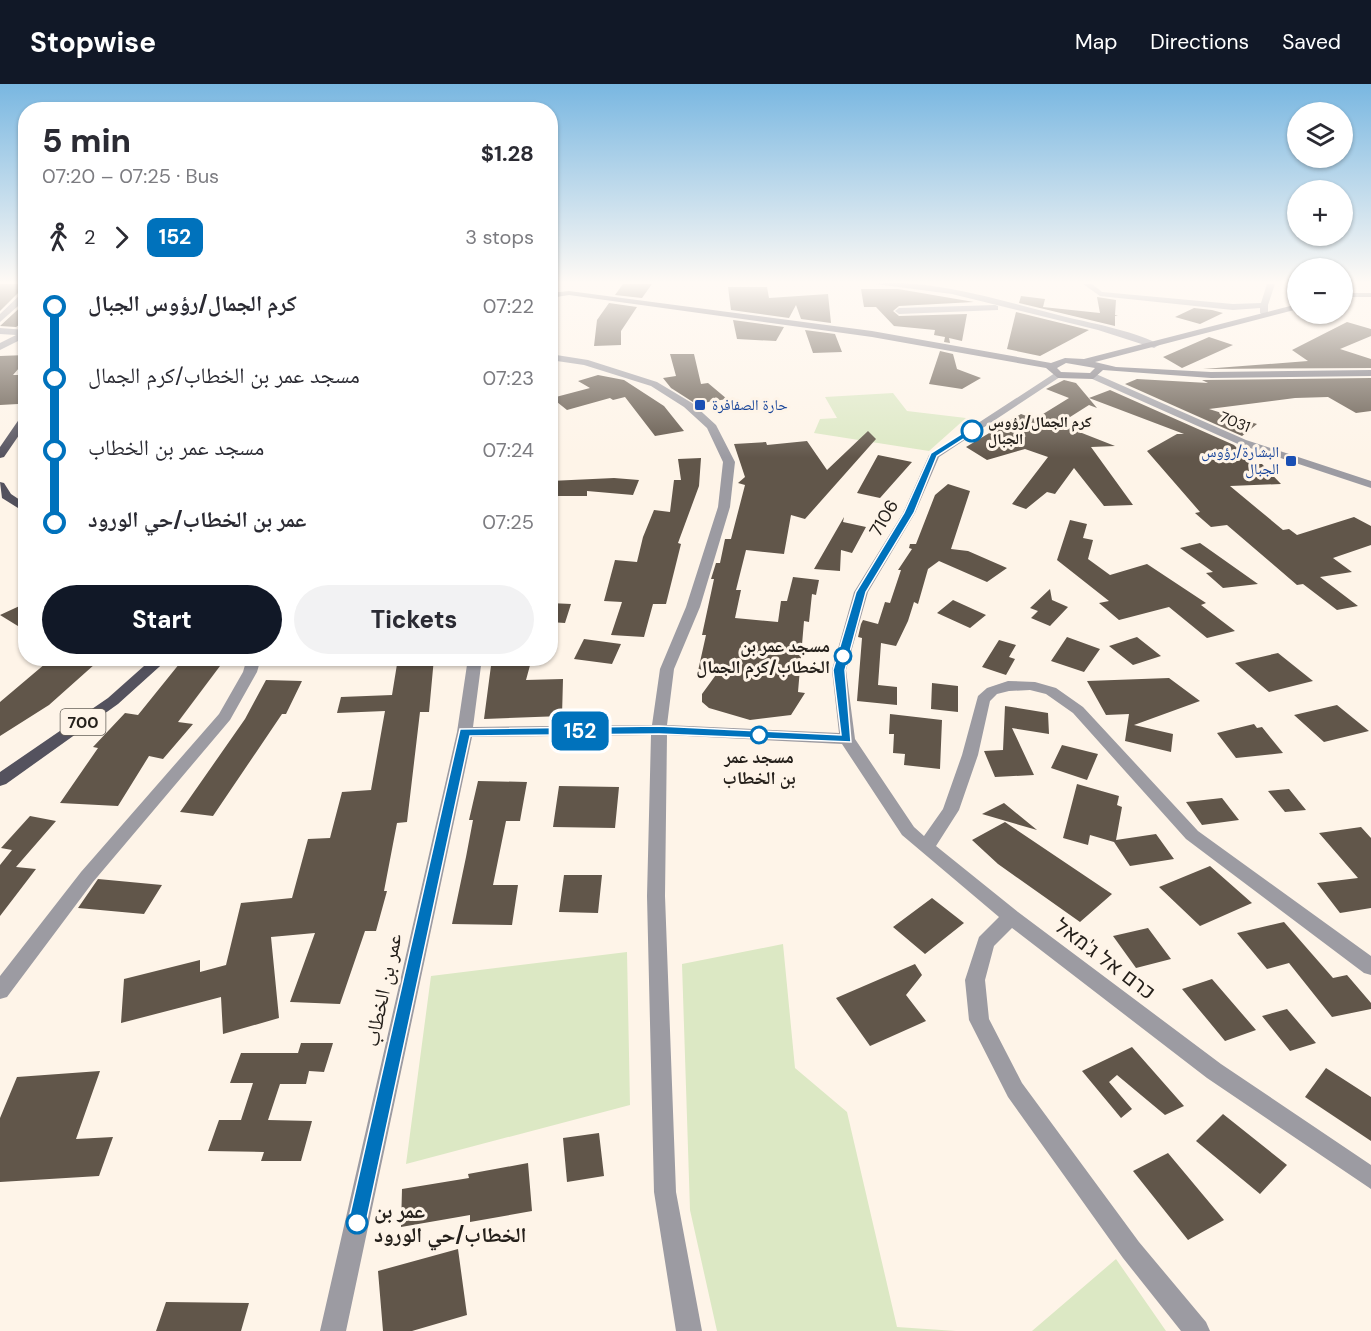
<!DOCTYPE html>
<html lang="en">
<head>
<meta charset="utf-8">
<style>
  :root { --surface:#fff; --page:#f2f2f3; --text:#2b2b33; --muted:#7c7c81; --accent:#111827 }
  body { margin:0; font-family:"DM Sans","Noto Naskh Arabic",Heebo,sans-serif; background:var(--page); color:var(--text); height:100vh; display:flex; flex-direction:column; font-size:22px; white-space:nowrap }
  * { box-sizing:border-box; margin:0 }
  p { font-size:20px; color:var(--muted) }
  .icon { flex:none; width:33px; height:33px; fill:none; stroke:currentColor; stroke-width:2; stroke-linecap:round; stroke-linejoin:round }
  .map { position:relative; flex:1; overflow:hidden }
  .sheet { position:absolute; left:18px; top:18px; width:540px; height:564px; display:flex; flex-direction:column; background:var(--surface); border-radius:24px; box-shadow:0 2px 4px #0004 }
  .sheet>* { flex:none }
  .badge { padding:0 12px; border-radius:9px; font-size:21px; line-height:39px }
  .controls { position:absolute; left:1287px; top:18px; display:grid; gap:12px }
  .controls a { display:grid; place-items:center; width:66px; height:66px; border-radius:50%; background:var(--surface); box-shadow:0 2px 4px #0004; font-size:30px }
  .map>.badge { position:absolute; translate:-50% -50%; box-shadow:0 0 0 3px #fff }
  .legs { display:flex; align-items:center; gap:9px; height:66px; padding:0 24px; font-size:20px }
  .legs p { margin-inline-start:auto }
  .headline { display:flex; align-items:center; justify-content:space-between; height:102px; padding:0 24px }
  h1 { font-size:33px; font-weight:800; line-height:45px }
  .button { display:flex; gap:12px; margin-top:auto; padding:12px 24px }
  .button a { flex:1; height:69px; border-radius:36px; background:var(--accent); color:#fff; font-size:24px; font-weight:800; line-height:69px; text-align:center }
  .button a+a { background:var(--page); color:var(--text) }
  ul { padding:0 24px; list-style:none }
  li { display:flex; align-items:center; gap:21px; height:72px; font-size:22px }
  li i { display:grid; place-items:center; width:9px; height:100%; margin:0 8px; background:currentColor }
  li i::after { content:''; width:15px; height:15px; margin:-8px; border:4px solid; border-radius:50%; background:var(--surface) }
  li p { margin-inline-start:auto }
  li:first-child i { background:linear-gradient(#0000 50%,currentColor 0) }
  li:last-child i { background:linear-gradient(currentColor 50%,#0000 0) }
  header { display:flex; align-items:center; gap:36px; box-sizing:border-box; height:84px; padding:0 30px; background:var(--accent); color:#fff }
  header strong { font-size:28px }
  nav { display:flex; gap:33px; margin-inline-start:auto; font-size:21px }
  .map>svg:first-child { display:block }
  .green { fill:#dce8c4 }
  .building { fill:#61564a }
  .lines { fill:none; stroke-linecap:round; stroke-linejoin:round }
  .street { fill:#9c9ba2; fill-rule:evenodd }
  .secondary { fill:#72707a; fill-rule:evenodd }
  .primary { fill:#54525e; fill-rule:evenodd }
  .line-1 { fill:#0072bc; stroke:#fff; stroke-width:1.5 }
  .transit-dot { fill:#1a4fb4; stroke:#fef4e8; stroke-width:2 }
  .stop-1-dot { fill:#fff; stroke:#0072bc; stroke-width:3 }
  .labels { text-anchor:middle; stroke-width:6; stroke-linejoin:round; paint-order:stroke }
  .far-transit-label { font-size:15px; fill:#164399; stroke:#fef4e8; text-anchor:start }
  .far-stop-label { font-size:15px; font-weight:bold; fill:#25201b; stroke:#fef4e8; text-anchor:start }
  .far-street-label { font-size:15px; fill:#25201b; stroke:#fef4e8 }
  .shield { fill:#fef4e8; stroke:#666058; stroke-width:1.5 }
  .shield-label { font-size:16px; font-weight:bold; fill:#25201b }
  .street-label { font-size:18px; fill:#25201b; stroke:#fef4e8 }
  .stop-label { font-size:18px; font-weight:bold; fill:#25201b; stroke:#fef4e8; text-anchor:end }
  .near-street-label { font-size:21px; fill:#25201b; stroke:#fef4e8 }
  .near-stop-label { font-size:21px; font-weight:bold; fill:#25201b; stroke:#fef4e8; text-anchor:start }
</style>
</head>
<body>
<header>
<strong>Stopwise</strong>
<nav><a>Map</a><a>Directions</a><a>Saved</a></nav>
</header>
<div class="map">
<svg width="1371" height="1247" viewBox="0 0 1371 1247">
  <rect width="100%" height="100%" fill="#fef4e8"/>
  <path class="green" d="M893,309L907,327L966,334L929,367L814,349L820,335L837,334L825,313Z
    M783,860L795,984L847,1028L897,1243L956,1247H717L690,1126L682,880Z
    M627,868L630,1021L406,1080L431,892Z
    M1116,1175L1166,1247H1032Z"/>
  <path class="building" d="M0,200H26V206H21L0,227Z
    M623,200H652L642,214L615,211Z
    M728,203H767L769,214L828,210L831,239L801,235L796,221L789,234L731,226Z
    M861,205H898L974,218L899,222L893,227L899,232L967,230L962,257L949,254L950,259L944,258L945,253L934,251L935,246L894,242L876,223H864Z
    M1021,212L1045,215L1043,223L1100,229L1097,213L1116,216L1115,231H1118L1115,232V242L1019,219Z
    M26,218V236L16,243L0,242Z
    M609,219L637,223L621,247V261L594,262L597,236Z
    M1194,224L1212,226L1223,229L1200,240L1175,233Z
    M1016,228L1089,246L1040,272L1007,265Z
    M733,236L784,243L776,257L737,255Z
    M1347,238L1371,245V252L1340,265L1371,275V284L1203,285L1308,277L1292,266Z
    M805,246L835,250L842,268L813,269Z
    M1209,253L1233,261L1182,284L1163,273Z
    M940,267L953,270L957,285L981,294L962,305L929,300Z
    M670,270H694L701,300L708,299L727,315L696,320L671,304L663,294L676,292Z
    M26,271V276L13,291H26V312L18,320L0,321V272Z
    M598,291L624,296L664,322L684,347L655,352L625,313L613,316L610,314L567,326L552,314L590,304L578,297Z
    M1371,294V327L1356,329L1328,313L1295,314L1209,325L1257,340L1242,352L1125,300L1137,295L1208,299L1202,296Z
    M1064,296L1076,299L1097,324L1089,321L1059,340L1115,362L1091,363L1133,421L1104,422L1074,384L1055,410L1047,408L1026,425L1012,420L1048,373L1025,365L987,376L966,363L1021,330L1035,335L1069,314L1046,305Z
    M1110,306L1234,361L1253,380H1262L1281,400L1230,402L1283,446L1289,445L1297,451L1354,433L1371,442V461L1333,474L1352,488L1320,493L1358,522L1337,526L1303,500L1297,501L1227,441L1211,443L1195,429L1200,428L1147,367L1177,350H1184L1089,314Z
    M868,347L876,355L805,435L791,431L784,470L746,466L736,506H741L735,534L778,538L781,517H787L793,493L819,496L816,511L812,510L809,538L804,537L798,608L805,609L791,631L750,636L709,624L702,618V610L718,588L698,587L706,551H702L714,495H711L716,479H720L725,455H731L745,401L738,399L745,393L734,360L766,358L767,361L807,357L827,386Z
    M878,371L912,378L880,414L857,409Z
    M701,374L699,402L678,459L681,460L666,520H653L644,553L611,551L622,518L604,517L615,476L637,478L643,453L654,426L670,428L674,396H681L678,375Z
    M614,394L639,396L633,411L587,407V412H550V397Z
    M948,400L970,407L951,465L968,467L1007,484L987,498L939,477L928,485L918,520L914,518L908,537L896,562L881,559L878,601L897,603V621L857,617L862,554L858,553L861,540L863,536L878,540L885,518L890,519L901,486H898L912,465L909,464L910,460H916L935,411Z
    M844,433L843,438L866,443L852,469L841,466L840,487L814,485Z
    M1070,436L1087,440L1083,454L1093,456L1088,475L1110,491L1147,480L1206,519L1201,521L1235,547L1207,554L1169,523L1119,536L1099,519L1109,517L1057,476Z
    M1200,459L1258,500L1223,504L1206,489L1213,488L1180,464Z
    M1050,505L1052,516L1068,523L1050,542L1031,534L1038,527L1030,524Z
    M953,516L986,531L970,544L937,529Z
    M26,519V547L0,531Z
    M550,519L571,520L565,539L550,538Z
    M1067,553L1100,565L1084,588L1051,577Z
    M1137,553L1161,572L1133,581L1109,562Z
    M584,555L621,560L612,580L574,575Z
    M999,556L1016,561L1009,573L1015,575L1006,591L982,583Z
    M1278,569L1313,597L1269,608L1235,579Z
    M52,574L95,580L49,621L0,652V618Z
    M184,574H226L178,638L193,640L163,675L149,672L118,722L60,719L98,664L93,663L125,629L138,631Z
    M398,574H434L429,628H420L407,738L397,739L384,807H387L376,847H365L340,920L290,918L315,849L271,853L279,934L223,950L221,913L121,939L124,895L200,876V888L226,881L241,819L292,814L308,755L330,754L342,708L371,706L385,627L337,629L341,613L392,611Z
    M492,574H532L526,596L563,595L562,632L484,635Z
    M1169,594L1200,617L1134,641L1173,650L1171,668L1125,657L1129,630L1106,631L1087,597Z
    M266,596L302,597L286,630H282L213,732L180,728L245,635Z
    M932,599L958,602V628L931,625Z
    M1337,621L1369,647L1324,658L1294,631Z
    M1005,622L1048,629L1049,650L1012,644L1034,691L995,693L984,667L1003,666Z
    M890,630L942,636L940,685L904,681L905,670L893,669L894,650H889Z
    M1254,640L1257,644L1262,643L1283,669L1236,674L1217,649Z
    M1062,661L1098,670L1087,696L1051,684Z
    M478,697L527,698L520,737H506L493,801H518L512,841L452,840L466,773L473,736H469Z
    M1077,700L1119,712L1117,721L1122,723L1116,756L1156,750L1174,775L1130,782L1114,758L1090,751L1088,761L1063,754Z
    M559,702L619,703L615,744L553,743Z
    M1289,705L1306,726L1285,728L1268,707Z
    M1222,714L1239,736L1202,741L1186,718Z
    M1004,719L1037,746L982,730Z
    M30,732L56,737L16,783L36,785L0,832V781L12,766L1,764Z
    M1005,738L1112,810L1080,838L998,780L972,756Z
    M1361,743L1371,754V824L1340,829L1317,799L1358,794L1319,749Z
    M1210,782L1252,819L1200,842L1159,803Z
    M564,791H602L598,829L559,828Z
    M98,795L162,801L144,830L78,824Z
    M932,814L964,839L925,870L893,843Z
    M1284,838L1333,894L1347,891L1371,919V925L1332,933L1289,879L1267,885L1237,849Z
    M1148,844L1171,875L1136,884L1113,852Z
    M915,880L922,891L906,911L926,937L870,962L836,914Z
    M1212,895L1256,946L1225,957L1182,905Z
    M1287,925L1316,959L1290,967L1262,932Z
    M301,959H333L324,988L309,987L306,1000H280L268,1036L312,1037L301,1077H261L264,1068L208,1067L219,1036H241L253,999H230L241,969H298Z
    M1132,963L1184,1022L1165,1031L1117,991L1109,998L1132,1025L1121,1034L1082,987Z
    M1326,984L1371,1013V1057L1305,1013Z
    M100,987L76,1055L113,1053L99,1092L0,1098V1034L17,993Z
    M1223,1030L1287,1081L1260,1110L1196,1057Z
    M599,1049L604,1092L567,1098L563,1054Z
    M1168,1069L1224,1136L1188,1156L1133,1087Z
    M528,1079L532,1127L470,1138V1131L401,1143L402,1105L469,1094L468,1090Z
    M458,1165L467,1231L412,1247H383L378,1187Z
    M166,1218L249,1219L241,1247H156Z"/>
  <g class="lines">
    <path class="street" d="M875,200C934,194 1012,220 1070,234C1092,239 1142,249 1159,261L1154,264L1098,246L952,210Z
      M1083,200H1092L1102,208L1233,220L1261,219L1267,200H1275L1268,221V229L1264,232L1260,229V224L1233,226L1100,212Z
      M23,208H26V215L0,238V230Z
      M995,221L998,222V226L899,230L895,227L899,224Z
      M0,244L26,246V253L0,266V259L16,251L0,250Z
      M550,270L588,276L657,298L692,319L716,341L735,378L730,423L700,523L674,585L667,641L839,649L832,586L854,508L903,429L929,371L1055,289L1063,291L939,373L915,429L868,508L846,586L855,655L914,743L924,752L943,725L962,671L978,612L987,604L1008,597L1035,598L1056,604L1083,623L1198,747L1371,872V891L1364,889L1186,755L1073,629L1046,610L1030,606L1009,607L997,610L990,617L978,671L959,726L936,762L1018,828L1221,980L1371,1081V1105L1207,994L1012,844L994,862L985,896L989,935L1022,999L1139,1158L1206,1238L1210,1247H1181L1123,1174L1008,1013L969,936L965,896L979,853L999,833L902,751L842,660L667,651L665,812L676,1108L702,1247H676L654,1108L647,812L651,651L472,653L346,1247H320L457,648L468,574H482L473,643L652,641L660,585L686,523L718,423L723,378L707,344L684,323L651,302L584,281L550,276Z
      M1090,290H1096L1246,356L1371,397V404L1238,360L1090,294Z
      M247,574H261L257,588L230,636L93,798L7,913L0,915V892L81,788L219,630L243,588Z"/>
    <path class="secondary" d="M569,207L872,247L1051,279L1065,274L1084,275L1298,220V225L1095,278L1116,283L1211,288L1371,286V292L1211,294L1103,286L1093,295L1058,294L1046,284L872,253L569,211L550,214V209ZM1066,279L1095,284L1090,289L1061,288L1057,284Z
      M1342,209H1371V213H1342Z"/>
    <path class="primary" d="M26,330V341L4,373L0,374V363L22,331Z
      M0,398L4,399L11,410L26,420V429L2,414Z
      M153,574H169L118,620L6,700L0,702V688L108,614Z"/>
  </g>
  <linearGradient id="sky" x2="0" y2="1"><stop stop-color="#79b7e1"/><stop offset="0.53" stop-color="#fffaf5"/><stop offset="1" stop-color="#fffaf5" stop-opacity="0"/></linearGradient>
  <rect width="1371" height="374" fill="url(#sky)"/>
  <path class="line-1" d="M969,345L976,347L937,372L914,429L866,508L845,586L851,658L659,650L470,652L366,1139L363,1145L357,1148L350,1145L348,1139L460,645L659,642L841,651L833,586L856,508L904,429L931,369Z"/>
  <g class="transit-dot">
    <rect x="694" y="315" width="12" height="12" rx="3"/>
    <rect x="1285" y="371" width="12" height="12" rx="3"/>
  </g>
  <g class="stop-1-dot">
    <circle cx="972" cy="347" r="10"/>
    <circle cx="843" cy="572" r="8"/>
    <circle cx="759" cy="651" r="8"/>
    <circle cx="357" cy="1139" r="10"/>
  </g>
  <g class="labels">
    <g class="far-transit-label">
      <text x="712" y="326">حارة الصفافرة</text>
      <text x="1279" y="373" text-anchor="end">البشارة/رؤوس<tspan x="1279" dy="17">الجبال</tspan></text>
    </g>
    <g class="far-stop-label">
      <text x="988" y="343">كرم الجمال/رؤوس<tspan x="988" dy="17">الجبال</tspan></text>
    </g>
    <g class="far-street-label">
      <text transform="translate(1235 338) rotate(22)" y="5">7031</text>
    </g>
    <rect class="shield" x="60.5" y="625" width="45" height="26" rx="4.5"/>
    <g class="shield-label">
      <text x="83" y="644">700</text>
    </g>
    <g class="street-label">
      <text transform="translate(884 434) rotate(-60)" y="6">7106</text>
    </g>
    <g class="stop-label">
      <text x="830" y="568">مسجد عمر بن<tspan x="830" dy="21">الخطاب/كرم الجمال</tspan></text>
      <text x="759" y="679" text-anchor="middle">مسجد عمر<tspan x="759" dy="21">بن الخطاب</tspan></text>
    </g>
    <g class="near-street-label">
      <text transform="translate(1105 875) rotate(37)" y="7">כרם אל ג'מאל</text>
      <text transform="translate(383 906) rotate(-78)" y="7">عمر بن الخطاب</text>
    </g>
    <g class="near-stop-label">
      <text x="374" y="1134">عمر بن<tspan x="374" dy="24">الخطاب/حي الورود</tspan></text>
    </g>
  </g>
</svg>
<div class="controls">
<a><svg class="icon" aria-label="layers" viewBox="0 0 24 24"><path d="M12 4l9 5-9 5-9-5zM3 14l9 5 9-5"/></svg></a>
<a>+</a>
<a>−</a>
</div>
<b class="badge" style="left:580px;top:647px;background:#0072bc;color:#fff">152</b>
<section class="sheet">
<div class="headline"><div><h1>5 min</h1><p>07:20 – 07:25 · Bus</p></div><b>$1.28</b></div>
<div class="legs"><svg class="icon" aria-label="walk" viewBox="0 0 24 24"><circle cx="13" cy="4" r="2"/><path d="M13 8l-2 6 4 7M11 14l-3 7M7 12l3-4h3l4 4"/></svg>2<svg class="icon" aria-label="forward" viewBox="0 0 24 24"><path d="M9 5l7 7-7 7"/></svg><b class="badge" style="background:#0072bc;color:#fff">152</b><p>3 stops</p></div>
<ul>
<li><i style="color:#0072bc"></i><b>كرم الجمال/رؤوس الجبال</b><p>07:22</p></li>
<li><i style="color:#0072bc"></i><span>مسجد عمر بن الخطاب/كرم الجمال</span><p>07:23</p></li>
<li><i style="color:#0072bc"></i><span>مسجد عمر بن الخطاب</span><p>07:24</p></li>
<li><i style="color:#0072bc"></i><b>عمر بن الخطاب/حي الورود</b><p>07:25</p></li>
</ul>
<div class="button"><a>Start</a><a>Tickets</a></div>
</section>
</div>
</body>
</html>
